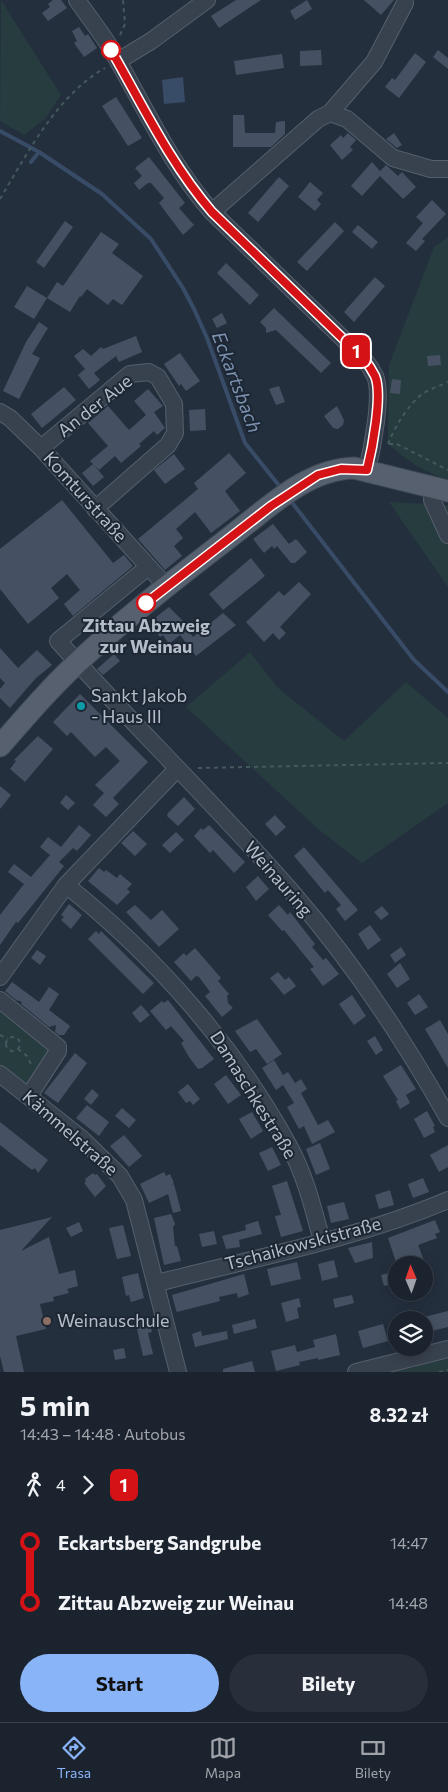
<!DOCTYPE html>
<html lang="pl">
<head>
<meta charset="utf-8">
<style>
  :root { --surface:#1b232e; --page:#282f3a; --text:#f1f3f6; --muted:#a0a4aa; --line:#39404a; --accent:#8ab4f8 }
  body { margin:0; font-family:Commissioner,sans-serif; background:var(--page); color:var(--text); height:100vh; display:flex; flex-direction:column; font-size:19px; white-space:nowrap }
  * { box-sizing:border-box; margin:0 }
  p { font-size:16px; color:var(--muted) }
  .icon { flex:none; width:28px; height:28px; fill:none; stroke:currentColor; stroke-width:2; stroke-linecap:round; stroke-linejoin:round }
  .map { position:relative; height:1372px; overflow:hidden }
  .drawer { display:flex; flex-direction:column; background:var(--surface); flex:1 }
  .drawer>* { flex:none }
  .badge { padding:0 10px; border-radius:8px; font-size:18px; line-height:32px }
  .needle { width:32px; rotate:358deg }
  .controls { position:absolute; left:388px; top:1256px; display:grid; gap:10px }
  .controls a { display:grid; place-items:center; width:45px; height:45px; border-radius:50%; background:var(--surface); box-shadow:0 2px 12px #0003,0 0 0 1px var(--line); font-size:25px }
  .map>.badge { position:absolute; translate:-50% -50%; box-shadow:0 0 0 2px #fff }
  .legs { display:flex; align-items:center; gap:8px; height:55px; padding:0 20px; font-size:16px }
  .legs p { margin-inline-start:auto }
  .overview { display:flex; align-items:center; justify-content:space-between; height:85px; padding:0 20px }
  h1 { font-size:28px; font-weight:700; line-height:38px }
  .primary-button { display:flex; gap:10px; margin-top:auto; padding:10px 20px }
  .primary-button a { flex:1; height:58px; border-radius:30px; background:var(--accent); color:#111; font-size:20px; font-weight:700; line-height:58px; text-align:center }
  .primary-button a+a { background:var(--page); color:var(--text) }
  ul { padding:0 20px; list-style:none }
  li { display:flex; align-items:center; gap:18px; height:60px; font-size:19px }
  li i { display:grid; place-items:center; width:8px; height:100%; margin:0 6px; background:currentColor }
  li i::after { content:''; width:12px; height:12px; margin:-6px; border:4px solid; border-radius:50%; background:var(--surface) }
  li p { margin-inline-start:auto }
  li:first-child i { background:linear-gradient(#0000 50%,currentColor 0) }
  li:last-child i { background:linear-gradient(currentColor 50%,#0000 0) }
  .tabs { display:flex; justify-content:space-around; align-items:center; height:70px; border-top:1px solid var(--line); background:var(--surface); font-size:14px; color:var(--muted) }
  .tabs a { display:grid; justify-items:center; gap:2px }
  .tabs .selected { color:var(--accent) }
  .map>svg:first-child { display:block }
  .green { fill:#263c3f }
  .water { fill:#394c67 }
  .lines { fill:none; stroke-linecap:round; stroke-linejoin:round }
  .stream { stroke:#394c67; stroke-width:4 }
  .building { fill:#455162 }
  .minor-casing { stroke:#565f6c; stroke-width:18 }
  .major-casing { stroke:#414a57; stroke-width:23 }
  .path { stroke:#44595c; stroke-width:2; stroke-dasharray:4 4; stroke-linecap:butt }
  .minor { stroke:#38414e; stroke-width:16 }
  .major { stroke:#56606e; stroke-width:21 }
  .line-1-casing { stroke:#fff; stroke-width:11 }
  .line-1 { stroke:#d51317; stroke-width:8 }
  .stop-1-dot { fill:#fff; stroke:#d51317; stroke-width:2.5 }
  .culture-dot { fill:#0f9aa8; stroke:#1d2633; stroke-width:2 }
  .education-dot { fill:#8d6e63; stroke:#1d2633; stroke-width:2 }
  .labels { text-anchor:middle; stroke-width:4; stroke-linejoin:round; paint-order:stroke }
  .street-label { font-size:18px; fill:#b4bcc9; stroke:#1d2633 }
  .stop-label { font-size:18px; font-weight:bold; fill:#b4bcc9; stroke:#1d2633 }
  .poi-label { font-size:18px; fill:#b4bcc9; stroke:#1d2633; text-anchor:start }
  .water-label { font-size:19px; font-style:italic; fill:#7c92b1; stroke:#1d2633 }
</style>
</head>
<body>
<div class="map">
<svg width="448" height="1372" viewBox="0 0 448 1372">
  <rect width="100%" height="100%" fill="#242f3e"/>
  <path class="green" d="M1,0L61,95L45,119L24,135L0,121Z
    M448,237V479C425,474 405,459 388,444L389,365L434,247Z
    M389,502L448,505V587Z
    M250,652L278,688L344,741L406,682L448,718V803L362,863L318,829L186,707Z
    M0,1011L51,1051L25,1087L0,1069Z
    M448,1353V1372H373Z"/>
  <path class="water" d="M183,77L185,102L164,104L162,80Z"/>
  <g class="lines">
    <path class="stream" d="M0,131L39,152L102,194L151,239L183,288L194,309L207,338L245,443L281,488
      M31,162L39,152
      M290,500L414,660L448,692"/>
  </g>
  <path class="building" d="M53,0H61L67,8L48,21L42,13L50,7L48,4Z
    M236,0H261L219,28L211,16Z
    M307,0L312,9L295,20L290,11Z
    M364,0H394L381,15Z
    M79,27L85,36L88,34L97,48L84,57L74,43L77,41L72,31Z
    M321,50L322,65L300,66V51Z
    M438,50L448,58V69L433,57Z
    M415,53L426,62L399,98L385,87L392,78L395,80Z
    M282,54L284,68L236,75L234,61Z
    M116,97L142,138L128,146L102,106Z
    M233,115H244L245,133H275L276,122L285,121V134L271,147H233Z
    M348,133L356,140L350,147L353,150L342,160L330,145L341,135L343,138Z
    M394,133L402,145L397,148L386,139Z
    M149,157L185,203L179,208L194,225L183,235L159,203L164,198L151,183H148L139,190L134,183L142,176L135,168Z
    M372,162L380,171L386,165L398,176L402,172L416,187L403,199L380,176L362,196L351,186Z
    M279,177L289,186L258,222L248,213Z
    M310,182L323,193L317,200L321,204L315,211L298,197Z
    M432,200L446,214L422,239L425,241L416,251L406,243L423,223L416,217Z
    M65,221L73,227L44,268L36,262Z
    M335,222L344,231L307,271L297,262Z
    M358,225L378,242L372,249L352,232Z
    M101,232L119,244L112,253L143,276L122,305L113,299L108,305L87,289L81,297L80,296L70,312L47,298L57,282L63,286Z
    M226,263L259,295L250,305L217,273Z
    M375,277L385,286L354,322L344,312Z
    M27,286L47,298L34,319L14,307Z
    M274,308L331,363L321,373L276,330L266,333V328L260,322Z
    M222,313L227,323L217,328L212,319Z
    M39,322L48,328L32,354L40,358L19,399L3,391L26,342Z
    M136,336L142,352L119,362L116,356L94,373L100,380L89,389L78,375L85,369L74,356L83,349L91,356L101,347L103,349Z
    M180,353L200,381L186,391L181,384L179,386L164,364Z
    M440,355L441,365L428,366L427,356Z
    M392,379L401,380L400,394L390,393Z
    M279,386L285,402L276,405L269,389Z
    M64,387L76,400L42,428L31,414Z
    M148,389L163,406L154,412L165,428L157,435L154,431L139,444L141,446L121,463L115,456L99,470L90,461L108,446L88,423L108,406L129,430L146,415L134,401Z
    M337,406L344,420L343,425L338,429L333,428L324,416Z
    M205,409L206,430L190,431L189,410Z
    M229,453L246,473L225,491L240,511L211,533L195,512L176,529L183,538L174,546L182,556L165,570L138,539L198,489L194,483Z
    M174,454L185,469L165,484L154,470Z
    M93,464L104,477L93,486L82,473Z
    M62,500L113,563L124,555L133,566L73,616L64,604L80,590L67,574L51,588L59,598L28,624L0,589V549Z
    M273,524L289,544L296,539L307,552L295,563H291L277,546L274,549L272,546L264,553L253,539Z
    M251,558L265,576L223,610L209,594Z
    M299,582L311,594L280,627L286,633L279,640L273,633L264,642L246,622L279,591L284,596Z
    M169,607L183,621L181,622L193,637L223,613L236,625L196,656L180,635L169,644L163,635L160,637L154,630L157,628L151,621Z
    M0,648L18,668L37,650L52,665L36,678L10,708L0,698V689L5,683L0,678Z
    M114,654L120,661L103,675L97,669Z
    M80,694L148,762L113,798L119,804L106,817L93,805L104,793L95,785L120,761L106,747L95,757L71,732L67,736L53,722Z
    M38,736L53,749L25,782L10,769L16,761L14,760Z
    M0,786L11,795L0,809Z
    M66,795L75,803L68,810L60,803Z
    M184,797L195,809L178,826L167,816L168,813Z
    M275,815L286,827L276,836L265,824Z
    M79,825L91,835L77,851L73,848L59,862L64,866L18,923L16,922L0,945V915L24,884L8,872L14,864L31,877L50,855L40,847L48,837L61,847Z
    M209,825L245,862L234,873L213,850L210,853L194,836L201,828L203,830Z
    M133,831L147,844L135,856L121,843Z
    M176,832L184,840L170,853L162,845Z
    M304,847L358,910L345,921L336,909L341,905L328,890L325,893L294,856Z
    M99,868L104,872L106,870L117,878L120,874L132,884L127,889L130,892L117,905L88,881Z
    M258,876L269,889L256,901L246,887Z
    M69,904L82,915L71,929L61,920L64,917L61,915Z
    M135,905L151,920L162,910L179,929L159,947L126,912Z
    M279,905L288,915L290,912L315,944L312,947L323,960L326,958L339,974L323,986L310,969L314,967L284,930L282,931L268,915Z
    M382,906L389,914L381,920L374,912Z
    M370,925L381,940L368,950L358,934Z
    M96,931L99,934L101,931L154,983L143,994L88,939Z
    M401,947L406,955L395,963L390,955Z
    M195,948L221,978L218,981L229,994L227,996L228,1003L233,1008L222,1017L205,996L210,992L199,977L196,976L191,981L174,962L184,953L186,956Z
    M37,950L46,956L40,965L31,958Z
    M400,963L410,979L397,988L387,974Z
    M278,972L285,980L289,977L296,986L284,995L270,978Z
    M12,982L39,1002L49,987L59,994L49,1010L70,1026L64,1035H59L55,1032L56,1025L49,1027L21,1004L22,1002L16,1000L5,991Z
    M419,994L428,1007L415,1015L407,1003Z
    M352,995L366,1016L354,1025L339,1004Z
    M168,1000L214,1059L202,1068L198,1069L189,1057L181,1043L184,1041L171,1026L166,1030L150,1011L162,1001L164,1003Z
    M141,1005L150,1015L140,1023L132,1013Z
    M257,1019L282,1054L267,1064L256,1049L250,1052L235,1031Z
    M440,1020L448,1034V1068L425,1029Z
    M375,1036L383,1050L376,1055L367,1041Z
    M75,1053L87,1063L58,1103L44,1093Z
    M274,1060L283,1075L288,1072L295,1083L301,1079L307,1089L301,1093L318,1125L328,1120L335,1132L312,1144L304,1126L299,1129L287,1107L294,1103L288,1093L283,1085L276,1090L262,1068Z
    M401,1065L416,1089L406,1095L410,1103L400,1109L396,1101L398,1100L383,1076Z
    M226,1075L241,1095L228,1104L214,1084Z
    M188,1084L200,1099L193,1105L190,1101L186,1103L178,1092Z
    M92,1089L99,1095L91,1105L84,1099Z
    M87,1105L109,1122L99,1136L76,1118Z
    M122,1108L136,1120L129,1128L115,1116Z
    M427,1111L435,1126L433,1127L435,1132L424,1138L414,1119Z
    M252,1112L263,1131L251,1139L239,1119Z
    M0,1122L48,1160L38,1173L35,1168L32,1170L0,1145Z
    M124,1135L142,1156L129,1167L110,1146Z
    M320,1143L330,1169L316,1175L306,1149Z
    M448,1145V1167L439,1172L430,1155Z
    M272,1147L281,1165L268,1171L259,1153Z
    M164,1172L166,1176L170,1174L174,1183L171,1185L174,1184L181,1211L173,1213L168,1194L149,1203L140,1184Z
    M93,1173L95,1175L97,1174L106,1186L95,1197L84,1183L86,1182L85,1179Z
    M423,1178L429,1192L413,1198L408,1184Z
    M287,1181L303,1231L281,1237L275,1216L281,1215L272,1186Z
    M390,1190L394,1205L379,1209L375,1195Z
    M344,1202L349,1219L331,1223L327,1206Z
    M171,1214L175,1224L173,1227L175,1246H177L181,1261L164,1265L154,1218Z
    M52,1217L21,1251L49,1237L59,1274L75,1270L78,1286L67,1289L69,1293L53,1297L54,1301L40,1304L46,1329L16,1336L24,1372H4L0,1356V1230Z
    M435,1220L440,1232L435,1234L437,1238L418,1245L426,1265H397L388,1238Z
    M258,1221L262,1234L239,1240L240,1247L226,1249L222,1236L246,1230L245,1225Z
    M79,1222L83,1231L71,1237L66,1228Z
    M123,1225L131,1256L117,1259L109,1228Z
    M214,1231L217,1244L202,1247L199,1234Z
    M372,1242L373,1258L355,1263L348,1248Z
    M334,1260L338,1277L322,1281L318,1264Z
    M297,1262L301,1279L271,1286L267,1269Z
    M392,1272L395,1283L384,1286L381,1275Z
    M138,1273L144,1298L131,1302L129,1295L126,1296L122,1277Z
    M244,1274L249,1294L238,1298L237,1293L219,1297L220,1301L177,1312L176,1310L172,1295Z
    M352,1295L354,1303L335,1308L333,1299Z
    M299,1298L301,1307L297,1308L299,1318L286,1322L281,1303Z
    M448,1311V1327L424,1333V1317Z
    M148,1317L152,1332L148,1333L153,1354L143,1356L135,1320Z
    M255,1319L257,1328L234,1334L232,1325Z
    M383,1324L388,1341L363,1348L358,1331Z
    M201,1331L202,1336L227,1331L228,1339L195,1347L192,1334Z
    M336,1334L340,1355L318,1360V1358L299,1362L300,1365L276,1371L271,1351L295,1345L297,1352L315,1347L313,1340Z
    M124,1348L126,1358L115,1360L113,1350Z
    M252,1361L255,1372H223V1369Z"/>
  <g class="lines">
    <g class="minor-casing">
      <path id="minor" d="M77,0C88,16 100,31 110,47C143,103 169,163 212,212L364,359C368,364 372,370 375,376C383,394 372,450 367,470
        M118,61L151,41L207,0
        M330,113L374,62L405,3
        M212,212L318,119L330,113L347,119L393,158L431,169H448
        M0,412L10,418L41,448L166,586
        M41,448L130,374L149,372L158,377L174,404L175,433L168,445L95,509
        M433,487L432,500L448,535
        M148,567L58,641C134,726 216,805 291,891C351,960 403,1038 448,1118
        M66,885C155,956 233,1044 288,1144C305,1174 313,1208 322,1241
        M0,977L66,885L177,769
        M0,1000L58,1047V1051L29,1096
        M0,1074L81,1138L120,1176L134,1200L178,1372
        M157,1283C254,1258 356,1239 448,1200
        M356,1372L448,1349"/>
    </g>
    <g class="major-casing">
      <path id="major" d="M0,746C28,714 57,680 89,652C134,611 182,574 230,537C267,509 306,469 354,468L448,491"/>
    </g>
    <path class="path" d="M120,35L125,24L123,0
      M0,199C27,154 57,95 105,68
      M388,444C395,427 407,406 422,394C430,389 440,386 448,382
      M389,444H397L448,470
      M198,768L448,763
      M0,1035L8,1039
      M6 1044a7 7 0 1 1 14 0a7 7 0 1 1-14 0Z
      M18,1049L27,1056L32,1066
      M439,1372L448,1370"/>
    <use href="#minor" class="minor"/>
    <use href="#major" class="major"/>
  </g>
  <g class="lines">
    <g class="line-1-casing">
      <path id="line-1" d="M111,50C143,106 170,163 212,212L364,359C368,364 372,370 375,376C383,394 372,450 367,470L341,469L318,475L271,506L146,603"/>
    </g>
    <use href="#line-1" class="line-1"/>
  </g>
  <g class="stop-1-dot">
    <circle cx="111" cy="50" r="9"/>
    <circle cx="146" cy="603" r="9"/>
  </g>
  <circle class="culture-dot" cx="81" cy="706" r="5"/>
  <circle class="education-dot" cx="47" cy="1321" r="5"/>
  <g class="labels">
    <g class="street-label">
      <text transform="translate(95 406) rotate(-38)" y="6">An der Aue</text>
      <text transform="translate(85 497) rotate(48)" y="6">Komturstraße</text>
      <text transform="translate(278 879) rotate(49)" y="6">Weinauring</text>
      <text transform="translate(253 1095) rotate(58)" y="6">Damaschkestraße</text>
      <text transform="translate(70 1133) rotate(41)" y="6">Kämmelstraße</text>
      <text transform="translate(303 1244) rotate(-15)" y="6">Tschaikowskistraße</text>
    </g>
    <g class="stop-label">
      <text x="146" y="632">Zittau Abzweig<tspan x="146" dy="21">zur Weinau</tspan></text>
    </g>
    <g class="poi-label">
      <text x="91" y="702">Sankt Jakob<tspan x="91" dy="21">- Haus III</tspan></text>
      <text x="57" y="1327">Weinauschule</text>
    </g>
    <g class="water-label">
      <text transform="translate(237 382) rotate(69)" y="7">Eckartsbach</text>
    </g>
  </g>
</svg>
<div class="controls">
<a><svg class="needle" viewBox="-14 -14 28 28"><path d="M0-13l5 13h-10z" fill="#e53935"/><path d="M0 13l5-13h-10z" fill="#a0a4aa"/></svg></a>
<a><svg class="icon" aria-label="layers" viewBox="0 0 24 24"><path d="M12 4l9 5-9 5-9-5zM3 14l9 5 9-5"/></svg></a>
</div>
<b class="badge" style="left:356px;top:351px;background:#d51317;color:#fff">1</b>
</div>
<section class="drawer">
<div class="overview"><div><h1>5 min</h1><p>14:43 – 14:48 · Autobus</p></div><b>8.32 zł</b></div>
<div class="legs"><svg class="icon" aria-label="walk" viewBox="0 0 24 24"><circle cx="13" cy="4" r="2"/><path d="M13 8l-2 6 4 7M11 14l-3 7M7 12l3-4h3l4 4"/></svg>4<svg class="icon" aria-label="forward" viewBox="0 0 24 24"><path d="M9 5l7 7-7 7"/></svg><b class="badge" style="background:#d51317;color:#fff">1</b></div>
<ul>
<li><i style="color:#d51317"></i><b>Eckartsberg Sandgrube</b><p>14:47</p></li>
<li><i style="color:#d51317"></i><b>Zittau Abzweig zur Weinau</b><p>14:48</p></li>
</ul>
<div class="primary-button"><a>Start</a><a>Bilety</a></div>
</section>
<nav class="tabs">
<a class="selected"><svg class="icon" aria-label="directions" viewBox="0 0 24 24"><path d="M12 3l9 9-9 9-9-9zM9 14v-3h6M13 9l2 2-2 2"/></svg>Trasa</a>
<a><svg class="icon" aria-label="map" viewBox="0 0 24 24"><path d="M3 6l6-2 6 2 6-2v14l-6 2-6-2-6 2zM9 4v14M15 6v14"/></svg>Mapa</a>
<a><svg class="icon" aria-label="tickets" viewBox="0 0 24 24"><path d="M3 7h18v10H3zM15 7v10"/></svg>Bilety</a>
</nav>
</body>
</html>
